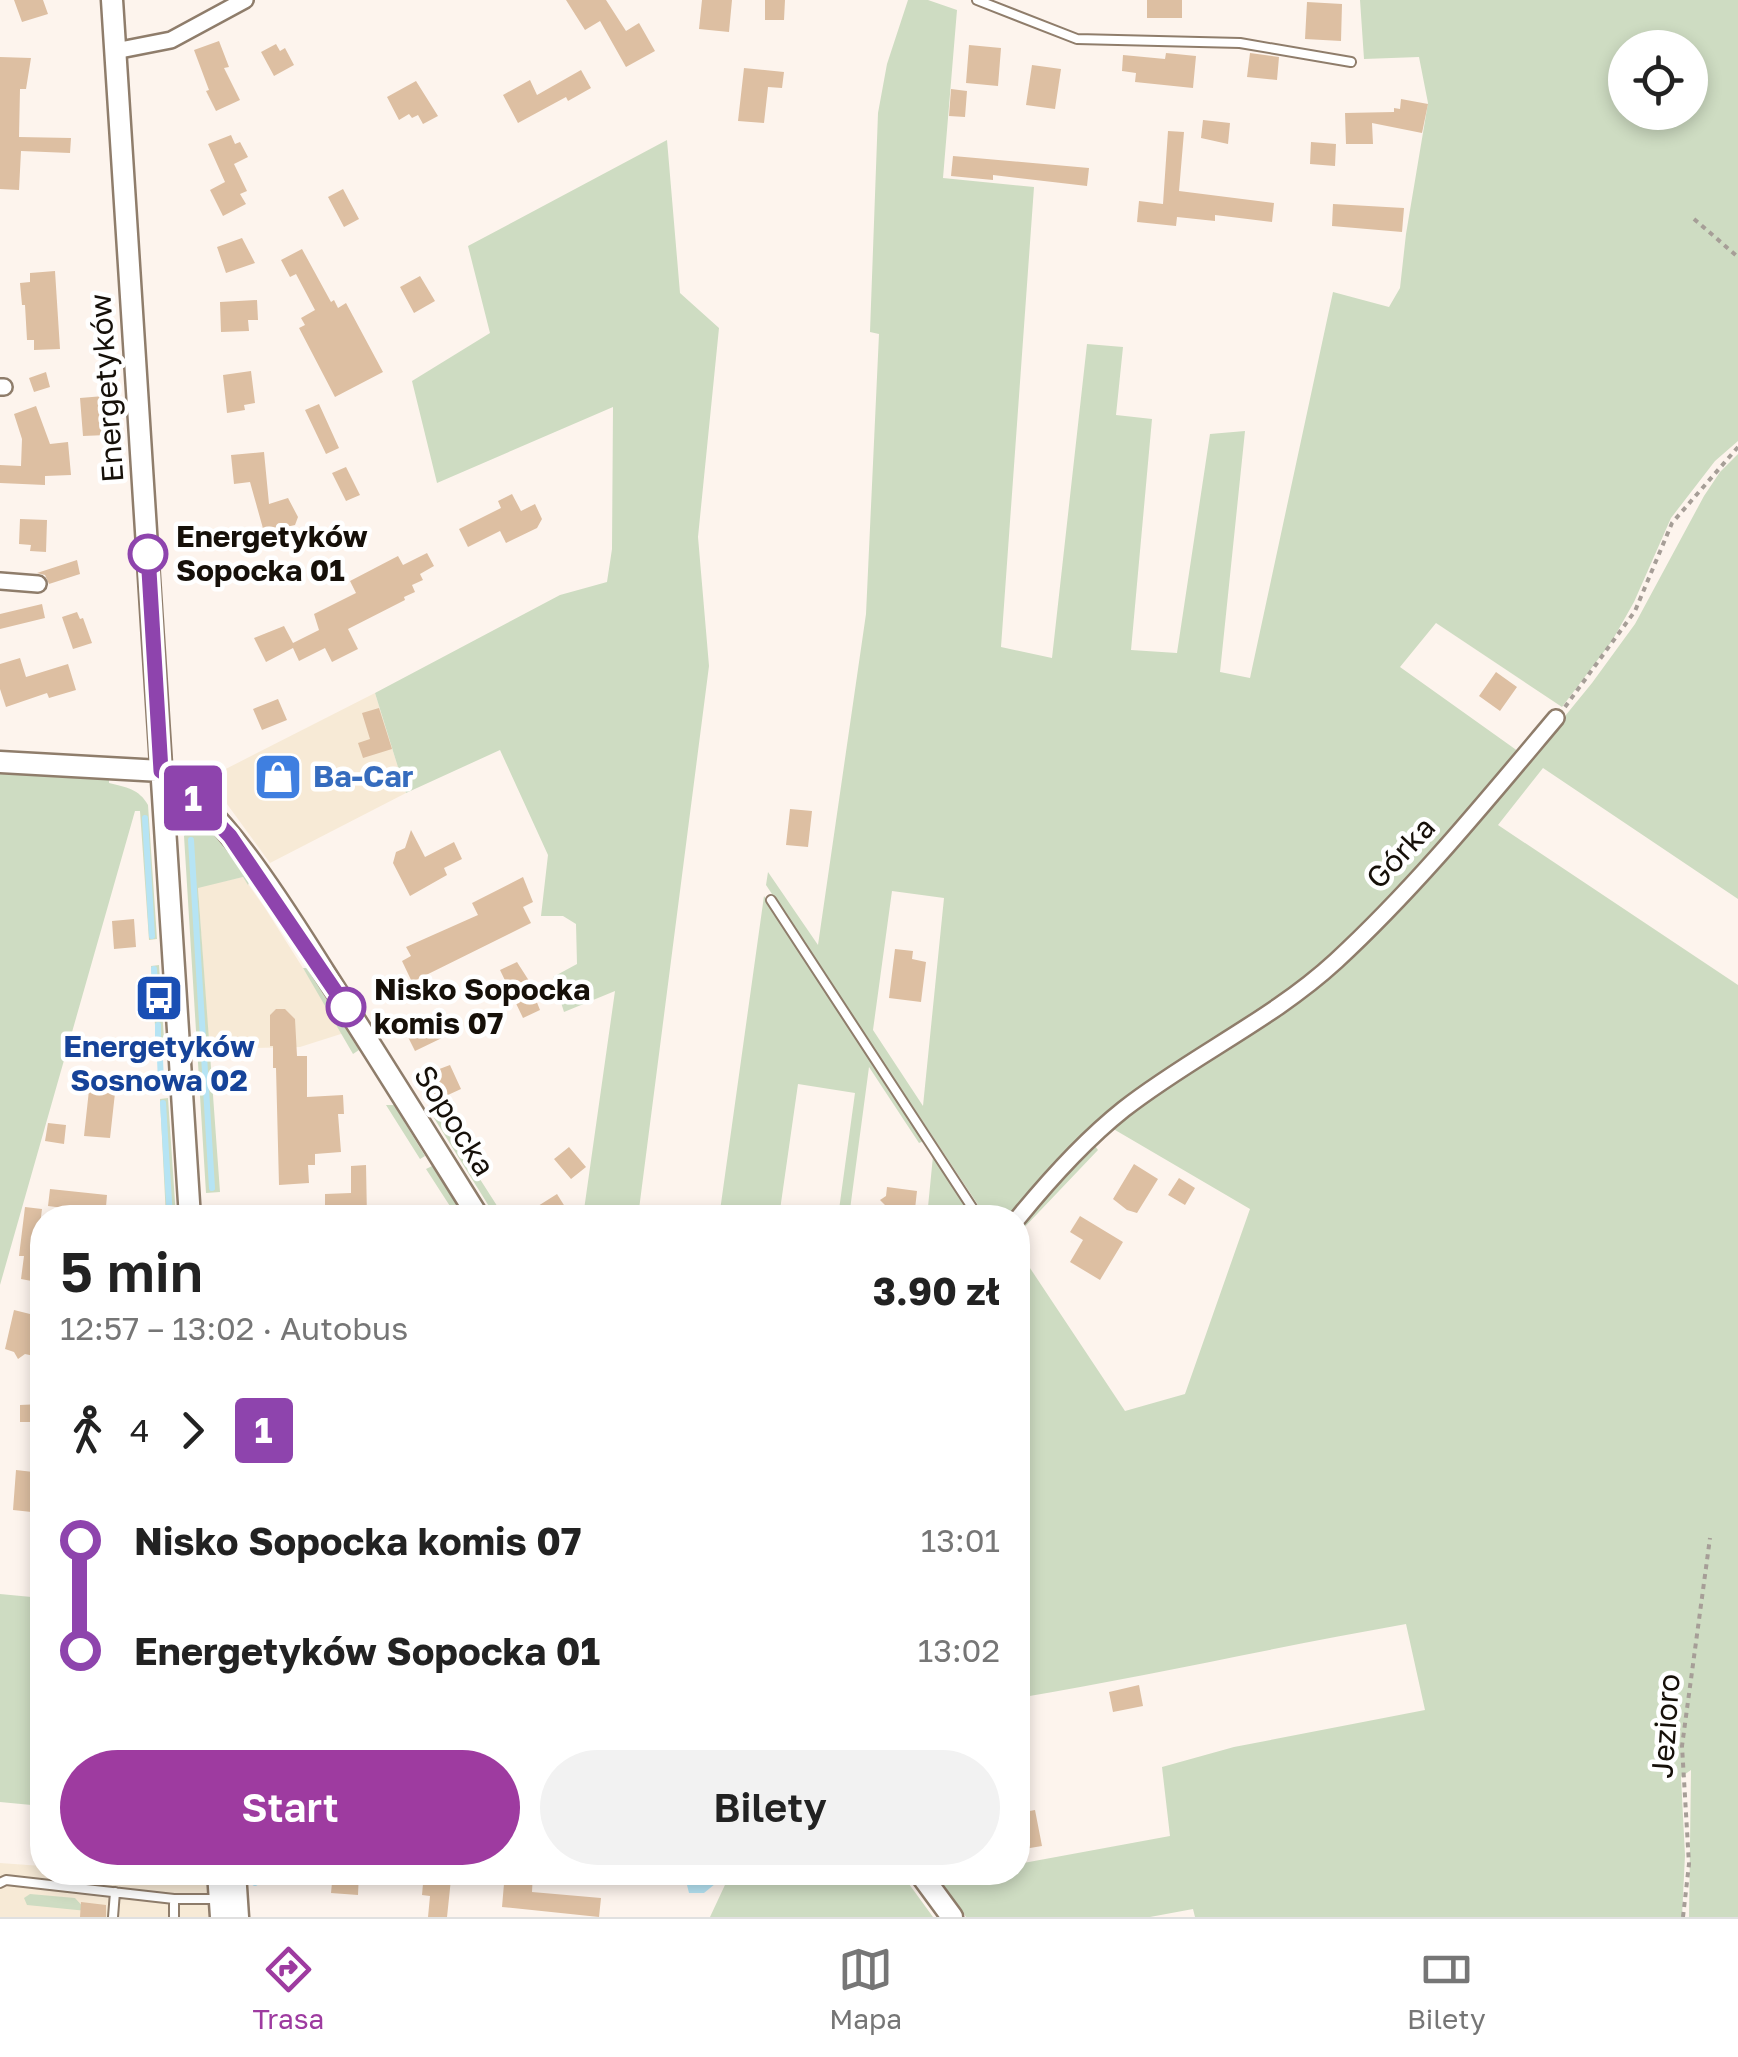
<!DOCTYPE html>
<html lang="pl">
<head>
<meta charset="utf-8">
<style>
  :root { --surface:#fff; --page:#f2f2f2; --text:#222; --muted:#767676; --line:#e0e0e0; --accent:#9e3ba0 }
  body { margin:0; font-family:"Golos Text",sans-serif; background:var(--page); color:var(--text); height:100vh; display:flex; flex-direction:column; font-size:38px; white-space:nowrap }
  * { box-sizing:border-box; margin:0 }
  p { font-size:32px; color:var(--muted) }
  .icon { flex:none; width:55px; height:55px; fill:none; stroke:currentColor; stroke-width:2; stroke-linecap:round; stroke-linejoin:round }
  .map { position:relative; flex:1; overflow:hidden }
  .side { position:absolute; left:30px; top:1205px; width:1000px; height:680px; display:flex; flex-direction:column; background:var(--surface); border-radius:40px; box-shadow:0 5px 15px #0003 }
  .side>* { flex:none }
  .badge { padding:0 20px; border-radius:8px; font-size:35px; line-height:65px }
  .tools { position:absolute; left:1608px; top:30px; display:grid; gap:20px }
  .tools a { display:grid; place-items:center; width:100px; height:100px; border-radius:50%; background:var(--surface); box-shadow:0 5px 15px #0003; font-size:50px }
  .map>.badge { position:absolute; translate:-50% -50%; box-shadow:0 0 0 5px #fff }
  .legs { display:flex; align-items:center; gap:15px; height:110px; padding:0 30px; font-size:32px }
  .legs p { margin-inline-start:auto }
  .head { display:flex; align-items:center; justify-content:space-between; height:170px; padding:0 30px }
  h1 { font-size:55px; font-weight:600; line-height:75px }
  .primary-button { display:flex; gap:20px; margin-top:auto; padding:20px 30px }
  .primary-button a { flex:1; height:115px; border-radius:60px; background:var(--accent); color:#fff; font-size:40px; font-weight:600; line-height:115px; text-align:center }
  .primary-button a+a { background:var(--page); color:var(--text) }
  ul { padding:0 30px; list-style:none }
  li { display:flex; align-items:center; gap:35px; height:110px; font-size:38px }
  li i { display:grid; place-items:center; width:15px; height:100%; margin:0 12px; background:currentColor }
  li i::after { content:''; width:25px; height:25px; margin:-12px; border:8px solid; border-radius:50%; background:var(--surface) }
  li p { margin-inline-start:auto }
  li:first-child i { background:linear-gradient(#0000 50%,currentColor 0) }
  li:last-child i { background:linear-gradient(currentColor 50%,#0000 0) }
  .tabs { display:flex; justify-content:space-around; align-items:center; height:140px; border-top:2px solid var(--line); background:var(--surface); font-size:28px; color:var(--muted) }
  .tabs a { display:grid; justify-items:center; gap:5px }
  .tabs .current { color:var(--accent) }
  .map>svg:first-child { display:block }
  .commercial { fill:#f7ead6 }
  .green { fill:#cedcc2; fill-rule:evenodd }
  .water { fill:#b6e4f4 }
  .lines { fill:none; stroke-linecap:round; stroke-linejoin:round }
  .stream { stroke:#b6e4f4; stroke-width:6 }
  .building { fill:#ddbfa2 }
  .lane-casing { stroke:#8f7d6b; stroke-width:12 }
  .street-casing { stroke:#8f7d6b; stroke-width:20 }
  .secondary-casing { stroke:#8f7d6b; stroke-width:25 }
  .path { stroke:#a69e97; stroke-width:4; stroke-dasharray:5 5; stroke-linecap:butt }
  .lane { stroke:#fff; stroke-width:8 }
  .street { stroke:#fff; stroke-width:15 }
  .secondary { stroke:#fff; stroke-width:20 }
  .line-1-casing { stroke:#fff; stroke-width:22 }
  .line-1 { stroke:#8e44ad; stroke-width:15 }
  .stop-1-dot { fill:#fff; stroke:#8e44ad; stroke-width:5 }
  .labels { text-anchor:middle; stroke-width:9; stroke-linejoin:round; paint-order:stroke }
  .street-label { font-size:30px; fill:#161009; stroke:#fff }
  .stop-label { font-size:30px; font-weight:bold; fill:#161009; stroke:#fff; text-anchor:start }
  .shop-label { font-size:30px; font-weight:bold; fill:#366cbe; stroke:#fff; text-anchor:start }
  .transit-label { font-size:30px; font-weight:bold; fill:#164399; stroke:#fff }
</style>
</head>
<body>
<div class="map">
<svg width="1738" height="1917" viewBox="0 0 1738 1917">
  <rect width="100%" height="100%" fill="#fdf4ed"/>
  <path class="commercial" d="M375,693L406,793L270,863L208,778Z
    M243,877L265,908L344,1033L300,1047L209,1049L198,887Z
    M0,1863L42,1866V1872L115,1873L206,1880L209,1917H0Z"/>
  <path class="green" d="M908,0H928L957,10L943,178L1034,187L1001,647L1052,658L1087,344L1123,347L1116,415L1152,419L1131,650L1177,653L1210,434L1245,431L1220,672L1250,678L1333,292L1389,307L1400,288L1406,234L1428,103L1419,57L1364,59L1360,0H1738V441L1715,461L1671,518L1634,602L1612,641L1562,707L1436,623L1400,667L1522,754C1467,815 1413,879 1353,936C1325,962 1289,983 1271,1017L1418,885L1499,797L1592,683L1635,624L1704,496L1720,472L1738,454V899L1543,768L1498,825L1738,985V1917H1689L1691,1770L1681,1777L1685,1855L1682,1917H1195L1193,1909L1150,1917H966L939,1878L970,1873L1018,1872V1864L1170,1836L1162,1767L1234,1747L1425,1710L1406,1624C1276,1647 1148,1676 1018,1698V1250L1125,1411L1185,1394L1250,1209L1110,1127V1113L1098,1121L1009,1217H986L766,885L768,872L818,945L866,614L879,334L870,332L878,113L887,64ZM1625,48H1690V112H1625ZM892,891L944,898L923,1106L873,1030Z
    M667,140L680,293L719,328L698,537L709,666L638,1217H583L615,991L564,1012L553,977L577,964L576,924L563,916H541L548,855L500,750L406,793L375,693L560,595L607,582L612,549L613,407L437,483L412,381L490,333L468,246Z
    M0,771L109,776V783C126,787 139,789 148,805L157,939L149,940L140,811H135L0,1285Z
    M190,828C220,829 236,856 250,880L248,885L243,877L198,888L220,1192L206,1193L184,836Z
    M764,896L924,1141L919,1143L869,1067L849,1217H838L855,1093L798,1084L779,1217L719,1218Z
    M159,965L164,1039L156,1040L151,966Z
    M303,968H307L359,1050L353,1054Z
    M168,1098L176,1217H166L160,1099Z
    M386,1105H394L425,1156L420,1159Z
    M439,1115L501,1212L495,1216L434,1118Z
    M1092,1142L1098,1150L1018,1234V1225Z
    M933,1156L974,1217H927Z
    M432,1166L465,1217H457L426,1169Z
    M0,1594L42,1598V1806L0,1802Z
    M731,1872L901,1873L933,1917H710Z
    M30,1894L75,1898L87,1911L27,1905L24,1898Z"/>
  <path class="water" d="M684,1873H715V1884L704,1893H689Z"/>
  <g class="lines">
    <path class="stream" d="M145,818L152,936
      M191,840L212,1188
      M154,969L156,1004
      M158,1025V1037
      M160,1059L161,1083
      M163,1103L170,1218
      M255,1872V1883"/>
  </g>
  <path class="building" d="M14,0H43L48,14L22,22Z
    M566,0H606L626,31L639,23L655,51L626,67L600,21L585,30Z
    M702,0H732L729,32L699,29Z
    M765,0H785L784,20H765Z
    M1147,0H1182V18H1147Z
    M1307,2L1342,4L1341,41L1305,39Z
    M219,41L229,67L224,68L240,100L216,111L206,91L209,90L194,50Z
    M276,44L280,51L285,48L294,65L274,76L261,52Z
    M969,45L1001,48L998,86L966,83Z
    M1166,53L1196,56L1193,88L1135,82L1136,73L1122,71L1123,55L1165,59Z
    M1250,53L1279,57L1277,80L1247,77Z
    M0,57L31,58L26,89H20L19,137L71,138L70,153L21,151L19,190L0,189Z
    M1032,65L1061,69L1055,109L1026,105Z
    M744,68L784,72L782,88L768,87L764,123L738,121Z
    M581,70L591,88L568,101L566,97L518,123L503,95L530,80L537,95Z
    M416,81L438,116L423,124L418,115L412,118L409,114L399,120L387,97Z
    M951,89L967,91L965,117L949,116Z
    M1401,99L1428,104L1422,133L1372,123L1373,144H1346L1345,113L1394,112V108L1400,109Z
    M1203,120L1230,123L1228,144L1201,138Z
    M1168,131L1184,132L1179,191L1274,203L1272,222L1215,215V221L1177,217L1176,226L1137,222L1139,201L1163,204Z
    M231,135L235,144L240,142L248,157L234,164L247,191L240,194L246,204L223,216L210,190L225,182L208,144Z
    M1311,142L1336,144L1335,166L1310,164Z
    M953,156L1089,168L1087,186L993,175V180L951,176Z
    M343,189L359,219L344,227L328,197Z
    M1333,204L1404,208L1402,232L1332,226Z
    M242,238L255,263L226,273L217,247Z
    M302,249L331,302L334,300L338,308L346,303L383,372L335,397L299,328L305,325L301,318L315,310L296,274L290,277L281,260Z
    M55,271L60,349L34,350V340H27L25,305H22L20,283L30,282V273Z
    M420,276L435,301L414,313L400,287Z
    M257,300L258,320H248L249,331L221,332L220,302Z
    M251,371L255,403L244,405L245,410L227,413L223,375Z
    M46,372L50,387L34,392L29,378Z
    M104,396L107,435L83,436L80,398Z
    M319,404L339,448L326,454L305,410Z
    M36,406L50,444L68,442L71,475L45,476V485L0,483V465L21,466L22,439L14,414Z
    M264,452L269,504L288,498L298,517L295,525L264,532L250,482L234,484L231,455Z
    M346,467L360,495L346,501L332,473Z
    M512,494L521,511L535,504L542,519L537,528L506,543L500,531L468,547L459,529L501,508L498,501Z
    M20,519L47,520L46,552L30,551L31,545L19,544Z
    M427,553L434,566L420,574L423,580L412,585L415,592L404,597L405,600L348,629L358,649L332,662L325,648L299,661L293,648L266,662L254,638L284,626L293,643L319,630L314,614L356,593L350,581L398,556L403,565Z
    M77,560L80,574L49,584L45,575L37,573Z
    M42,604L45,618L0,629V614Z
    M77,612L80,619L83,618L92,643L73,649L62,617Z
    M20,658L26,677L68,664L76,690L49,698L47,693L6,707L0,689V664Z
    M1496,672L1517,687L1500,711L1479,696Z
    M278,699L287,720L262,730L253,709Z
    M379,708L392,749L363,758L358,743L370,739L362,713Z
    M285,759L296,789L272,798L261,768Z
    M790,809L812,811L808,847L786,845Z
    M411,830L425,857L454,842L462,859L444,868L447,875L410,896L393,863L396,852L405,848Z
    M523,877L533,902L523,907L531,923L412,982L402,961L411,956L406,947L478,915L472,903Z
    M134,919L136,947L114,949L112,921Z
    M895,949L913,951L912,959L926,962L921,1002L889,998Z
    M517,962L540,998L536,1000L540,1010L523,1018L500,970Z
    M276,1009H285L295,1019L297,1056H307V1097L343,1095L344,1114H338L341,1152L315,1154V1165H308L309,1183L279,1185L276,1068H273V1046H270V1015Z
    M435,1019L444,1037L415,1051L406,1033Z
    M450,1065L461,1089L437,1100L426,1074Z
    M89,1090L115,1093L110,1138L84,1136Z
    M48,1123L66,1125L64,1144L45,1141Z
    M569,1147L586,1167L571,1179L554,1159Z
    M1134,1164L1158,1179L1137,1213L1127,1210L1113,1199Z
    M366,1165L367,1218L325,1214V1194L351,1193V1166Z
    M1179,1178L1195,1188L1185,1205L1168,1195Z
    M887,1187L917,1191L914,1218H883L885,1205L880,1200L886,1196Z
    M50,1189L107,1195L105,1218H87L88,1211L48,1206Z
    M557,1194L572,1218H519Z
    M25,1207L42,1209L38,1242L42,1243V1259H40L37,1282L21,1279L24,1256H19Z
    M1080,1216L1123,1242L1100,1280L1070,1262L1083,1240L1070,1232Z
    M14,1310L42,1317L34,1356L25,1354L18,1359L14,1352L5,1349Z
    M42,1404V1422H20V1405Z
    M16,1470L42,1473L41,1513L13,1510Z
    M1139,1685L1143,1706L1113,1712L1109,1692Z
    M1035,1810L1042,1846L1018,1850V1813Z
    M333,1872H359L358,1895L331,1893Z
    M424,1872H439L438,1878L451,1879L447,1917H428L430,1896L422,1895Z
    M505,1872H533L532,1892L601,1898L599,1917L502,1907Z
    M81,1902L106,1905V1917H80Z"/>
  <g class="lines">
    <g class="lane-casing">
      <path id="lane" d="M977,0L1077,39L1240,43L1351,62
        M771,900L979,1218
        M0,1883L6,1880L174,1899H218
        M174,1899V1917
        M113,1917L115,1892"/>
    </g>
    <g class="street-casing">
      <path id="street" d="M115,51L171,40L245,0
        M0,387H4
        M0,581L38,584
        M1018,1218C1049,1180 1085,1140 1124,1109C1192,1056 1273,1019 1336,961C1416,887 1486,801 1556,718"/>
    </g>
    <g class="secondary-casing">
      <path id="secondary" d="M112,0L190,1218
        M0,762L161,771C222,806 286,912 324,972C376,1053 427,1135 479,1218
        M218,1872L221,1917
        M235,1872L238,1917
        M919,1872L952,1917"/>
    </g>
    <path class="path" d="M1694,219L1738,257
      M1565,707L1635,611L1672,523L1738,447
      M1683,1917L1689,1864L1682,1746L1710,1538"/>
    <use href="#lane" class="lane"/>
    <use href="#street" class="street"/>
    <use href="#secondary" class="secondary"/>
  </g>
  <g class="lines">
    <g class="line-1-casing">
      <path id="line-1" d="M148,554L161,771L176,780L230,836L346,1007"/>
    </g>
    <use href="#line-1" class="line-1"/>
  </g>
  <defs>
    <g id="shop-square" transform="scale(2.5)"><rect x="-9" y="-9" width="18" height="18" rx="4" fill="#3f7fe0" stroke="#fff"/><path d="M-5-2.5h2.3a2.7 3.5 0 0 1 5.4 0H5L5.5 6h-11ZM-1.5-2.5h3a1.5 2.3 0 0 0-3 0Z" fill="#fff"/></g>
    <g id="bus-square" transform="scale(2.5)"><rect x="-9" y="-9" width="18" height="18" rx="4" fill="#1a4fb4" stroke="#fff"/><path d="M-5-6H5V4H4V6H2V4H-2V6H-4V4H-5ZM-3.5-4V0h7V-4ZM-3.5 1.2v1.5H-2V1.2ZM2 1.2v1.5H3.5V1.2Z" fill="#fff"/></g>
  </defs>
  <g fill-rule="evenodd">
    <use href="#shop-square" x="278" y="777"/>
    <use href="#bus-square" x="159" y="998"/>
  </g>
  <g class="stop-1-dot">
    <circle cx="148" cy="554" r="18"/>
    <circle cx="346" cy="1007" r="18"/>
  </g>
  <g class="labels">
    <g class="street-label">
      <text transform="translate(107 388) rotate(-94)" y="10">Energetyków</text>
      <text transform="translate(1401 853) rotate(-47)" y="10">Górka</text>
      <text transform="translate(454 1121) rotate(58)" y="10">Sopocka</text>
      <text transform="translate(1666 1726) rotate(-86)" y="10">Jezioro</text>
    </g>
    <g class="stop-label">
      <text x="176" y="547">Energetyków<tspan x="176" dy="34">Sopocka 01</tspan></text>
      <text x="374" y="1000">Nisko Sopocka<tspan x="374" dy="34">komis 07</tspan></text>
    </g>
    <g class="shop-label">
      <text x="313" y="787">Ba-Car</text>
    </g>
    <g class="transit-label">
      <text x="159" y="1057">Energetyków<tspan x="159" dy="34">Sosnowa 02</tspan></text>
    </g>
  </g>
</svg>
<div class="tools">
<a><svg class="icon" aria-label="locate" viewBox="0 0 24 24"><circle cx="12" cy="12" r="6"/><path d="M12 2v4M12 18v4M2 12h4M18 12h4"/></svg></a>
</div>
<b class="badge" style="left:193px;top:798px;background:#8e44ad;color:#fff">1</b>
<section class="side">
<div class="head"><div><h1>5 min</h1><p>12:57 – 13:02 · Autobus</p></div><b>3.90 zł</b></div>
<div class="legs"><svg class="icon" aria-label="walk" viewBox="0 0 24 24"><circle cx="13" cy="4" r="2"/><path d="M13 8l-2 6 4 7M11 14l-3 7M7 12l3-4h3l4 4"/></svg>4<svg class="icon" aria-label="forward" viewBox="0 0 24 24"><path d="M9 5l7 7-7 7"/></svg><b class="badge" style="background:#8e44ad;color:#fff">1</b></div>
<ul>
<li><i style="color:#8e44ad"></i><b>Nisko Sopocka komis 07</b><p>13:01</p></li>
<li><i style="color:#8e44ad"></i><b>Energetyków Sopocka 01</b><p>13:02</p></li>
</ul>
<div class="primary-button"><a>Start</a><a>Bilety</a></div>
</section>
</div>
<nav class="tabs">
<a class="current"><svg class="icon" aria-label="directions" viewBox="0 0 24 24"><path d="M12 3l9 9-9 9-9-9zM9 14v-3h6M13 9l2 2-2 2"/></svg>Trasa</a>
<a><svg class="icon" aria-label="map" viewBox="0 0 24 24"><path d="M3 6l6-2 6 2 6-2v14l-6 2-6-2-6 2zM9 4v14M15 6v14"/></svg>Mapa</a>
<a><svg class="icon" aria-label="tickets" viewBox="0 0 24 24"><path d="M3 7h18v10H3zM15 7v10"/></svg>Bilety</a>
</nav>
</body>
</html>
